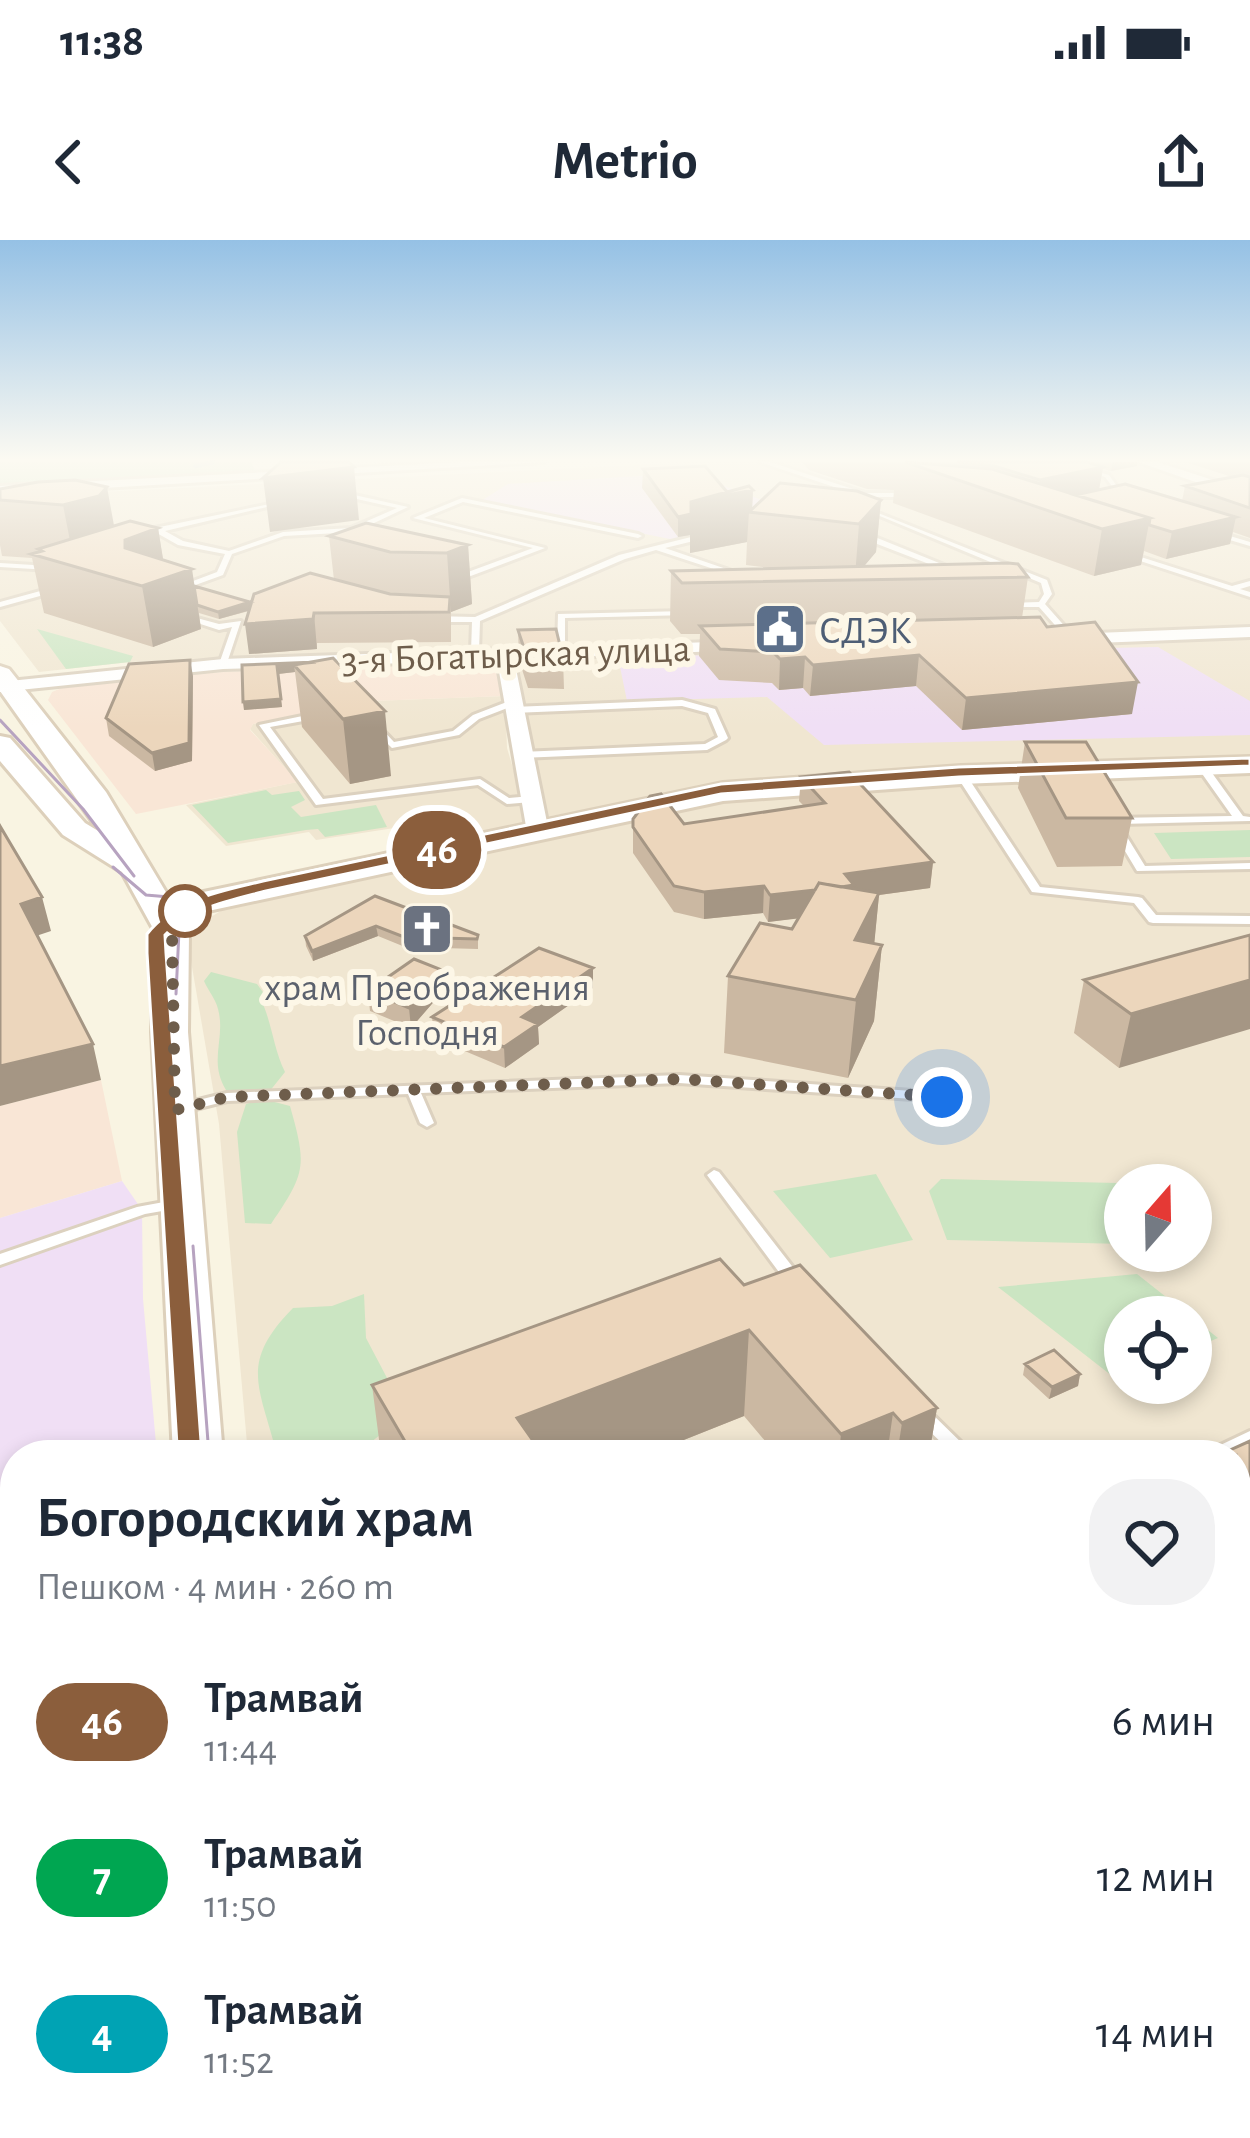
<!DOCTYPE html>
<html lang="ru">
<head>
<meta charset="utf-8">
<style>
  :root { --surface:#fff; --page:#f2f2f3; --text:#1f2937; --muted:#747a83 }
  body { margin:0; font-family:"Alegreya Sans",sans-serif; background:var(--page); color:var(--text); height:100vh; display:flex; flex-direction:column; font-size:45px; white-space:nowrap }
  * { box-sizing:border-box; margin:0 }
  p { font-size:39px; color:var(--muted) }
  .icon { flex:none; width:66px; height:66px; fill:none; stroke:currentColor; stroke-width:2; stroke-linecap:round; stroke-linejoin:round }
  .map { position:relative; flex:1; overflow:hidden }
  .side { position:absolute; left:0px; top:1200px; width:1251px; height:699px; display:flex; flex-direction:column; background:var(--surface); border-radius:48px 48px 0 0; box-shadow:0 6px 18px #0003 }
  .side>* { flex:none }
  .badge { padding:0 24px; border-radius:39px; font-size:42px; line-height:78px }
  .needle { width:78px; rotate:20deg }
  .controls { position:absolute; left:1104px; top:924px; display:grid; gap:24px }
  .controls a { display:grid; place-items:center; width:108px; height:108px; border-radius:50%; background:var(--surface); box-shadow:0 6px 18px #0003; font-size:60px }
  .you { position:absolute; width:60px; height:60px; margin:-30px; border:9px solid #fff; border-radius:50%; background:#1a73e8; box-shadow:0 0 0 18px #1a73e833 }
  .map>.badge { position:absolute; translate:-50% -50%; box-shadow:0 0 0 6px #fff }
  .round { display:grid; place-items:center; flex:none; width:126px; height:126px; border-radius:48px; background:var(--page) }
  .summary { display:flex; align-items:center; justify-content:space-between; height:204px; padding:0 36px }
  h1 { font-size:57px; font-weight:700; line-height:90px }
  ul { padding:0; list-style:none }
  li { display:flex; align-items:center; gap:36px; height:156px; padding:0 36px }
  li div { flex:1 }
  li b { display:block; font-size:45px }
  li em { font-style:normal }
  li .badge { min-width:132px; font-weight:700; text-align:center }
  .status { display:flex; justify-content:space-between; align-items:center; height:84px; padding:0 60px; background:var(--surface); direction:ltr }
  .status svg { height:33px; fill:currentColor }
  header { display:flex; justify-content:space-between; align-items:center; height:156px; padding:0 36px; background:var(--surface); font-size:54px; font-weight:700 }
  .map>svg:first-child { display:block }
  .residential { fill:#f0e6d1; fill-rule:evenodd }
  .commercial { fill:#f9e6d6 }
  .industrial { fill:#e9e4dc }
  .education { fill:#f0dff5 }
  .green { fill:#cbe5c2 }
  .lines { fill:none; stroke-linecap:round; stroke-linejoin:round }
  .stream { stroke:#a0c2d1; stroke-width:4.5 }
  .lane-casing { stroke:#dcd1bf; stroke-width:6 }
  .street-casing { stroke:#dcd1bf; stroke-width:6 }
  .secondary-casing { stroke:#ddd0bb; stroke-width:6 }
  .lane { fill:#fff; fill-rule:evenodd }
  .street { fill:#fff; fill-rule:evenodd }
  .secondary { fill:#fff; fill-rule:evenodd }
  .tram-far1 { stroke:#b7a3c0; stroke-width:3 }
  .tram { stroke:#b7a3c0; stroke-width:4.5 }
  .wall { fill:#cbb8a2 }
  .shaded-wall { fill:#a59684 }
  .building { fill:#ecd6bc; stroke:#a59684; stroke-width:3 }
  .line { fill:#8b5e3c; stroke:#fff; stroke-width:3 }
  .walk { stroke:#6e5d4b; stroke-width:12; stroke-dasharray:0 21.6 }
  .stop-dot { fill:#fff; stroke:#8b5e3c; stroke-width:6 }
  .labels { text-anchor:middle; stroke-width:12; stroke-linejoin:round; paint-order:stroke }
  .far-service-label { font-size:39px; fill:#4e5e75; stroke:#fdf7e7; text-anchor:start }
  .far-street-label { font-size:39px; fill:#6e5d4b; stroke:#fdf7e7 }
  .far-worship-label { font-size:39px; fill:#5b616d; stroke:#fdf7e7 }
</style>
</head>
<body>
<div class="status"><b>11:38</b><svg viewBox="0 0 49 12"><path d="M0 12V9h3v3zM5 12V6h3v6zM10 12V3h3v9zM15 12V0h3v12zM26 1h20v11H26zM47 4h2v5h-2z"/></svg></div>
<header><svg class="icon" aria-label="back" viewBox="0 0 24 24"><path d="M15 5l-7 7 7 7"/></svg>Metrio<svg class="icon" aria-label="share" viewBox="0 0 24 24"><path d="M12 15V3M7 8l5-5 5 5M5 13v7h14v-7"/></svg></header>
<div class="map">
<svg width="1250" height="1898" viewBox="0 0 1250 1898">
  <rect width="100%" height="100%" fill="#f9f4e2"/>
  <path class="residential" d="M700,222H1250V390L370,412L130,422L39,432L0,381V257Z
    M1250,398V518L707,546L546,577L514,420Z
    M505,456L507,508L529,582L413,605L401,587L316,600L309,592L226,606L186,565L297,542L250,489L253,484L372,461Z
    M1250,534V1898H490L482,1884H1236V1215H248L219,884L186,692L229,666L592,585L727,562L851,551ZM1125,945H1191V1011H1125ZM1125,1077H1191V1143H1125Z"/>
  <path class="commercial" d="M496,417L505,456L372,461L253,484L250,490L298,542L136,574L48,460L52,452L81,440Z
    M101,840L122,941L0,978V866Z"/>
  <path class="industrial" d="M15,1636V1884H147L152,1898H0V1644Z"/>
  <path class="education" d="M689,233L794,272L675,300L481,261L508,244Z
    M1158,407L1250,461V495L824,505L767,457L627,461L618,417Z
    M122,941L142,970L143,1059L157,1215H15V1432L0,1436V978Z"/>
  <path class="green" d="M0,222H251L256,233L0,246Z
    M37,389L133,416L130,422L66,429Z
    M266,550L272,555L299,551L305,560L291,567L301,577L376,565L387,587L325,597L318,589L306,590L228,603L192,565Z
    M1250,590V617L1171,619L1154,593Z
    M211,732L257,744L265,755L260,758C272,781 273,808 285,832L269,852L226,850C208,821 226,798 218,769C216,760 208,750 204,741Z
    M263,859L290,866C307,926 306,933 271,984L245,983L237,892L246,864Z
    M876,934L913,1000L830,1018L773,951Z
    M941,939L1118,943L1125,947V1004L947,1000L929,951Z
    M1137,1034L1218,1098L1191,1109V1077H1125V1136L1116,1139L998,1047Z
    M364,1054L366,1098L406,1174L355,1215H277C260,1146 238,1124 293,1068L332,1066Z
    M15,1293V1413L0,1418V1305Z
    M1236,1827L1250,1845V1898H1028L1026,1884H1236Z
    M549,1884H673L677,1898H558Z"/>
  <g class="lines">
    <path class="stream" d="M195,226L213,222"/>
    <g class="lane-casing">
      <path id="lane" d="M760,222H770L865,253H909L912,255L909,257H867L859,268L855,266L861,256Z
        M1083,228L1109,235L1128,262H1124L1105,237L1083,230Z
        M341,252L408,267L355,292L284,296L232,314L223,335L179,351L172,349L217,332L225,314L178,305L155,292V288L284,261V263L165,291L183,301L229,311L283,292L351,288L397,268L339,255Z
        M462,258L638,294L642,296L638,298L463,262L424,278L545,308L452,343L448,341L449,339L533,308L413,278Z
        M863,267L1047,340L1052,354L1045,364L1076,399L1069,401L1039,367H1004L1000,365L1004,363L1039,362L1044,354L1041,343L863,269Z
        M1213,291L1250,302V306L1213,295Z
        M707,293L710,297L665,308L735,332V336L656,310L625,319L480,381L479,412L475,415L471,412L472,382H431L427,379L431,376L475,377L619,315Z
        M859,293H865L949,327L942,329L859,297Z
        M1122,311L1232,346L1250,341V346L1240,349L1250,352V357L1122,315Z
        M0,323L50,326L54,328L50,330L0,327Z
        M55,347H58V351L0,367V362Z
        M686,371L690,373L689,375L565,378V409L561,412L557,409L558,374Z
        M182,374L219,384L241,381L226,426L219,424L232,387L219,390L182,378Z
        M512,460L517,463L515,465L479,479L459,495L392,508L370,487L378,485L394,502L453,491L473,475Z
        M682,460L715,469L728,498L726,500L707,510L521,518L516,515L521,512L705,504L718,497L708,473L682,466L513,473L508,470L513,467Z
        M317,473L322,476L320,478L270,487L323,559L480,539L509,558L531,556L536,559L531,562L507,564L478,545L316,565L259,485Z
        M1203,525L1207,526L1243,576L1250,577V581L1119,584L1145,626L1250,623V629L1137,631L1107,581L1112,578L1232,576L1198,528Z
        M957,533H965L1040,647L1138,657L1142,658L1156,675L1250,676V684L1153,683L1149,682L1134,663L1032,652L956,535Z
        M679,835L942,853L949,857L942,861L679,843L421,853L434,883L427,887L420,883L408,854L227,861L179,873L172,869L174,866L227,853Z
        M714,930L719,932L802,1039L804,1043L802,1047H790L707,935Z
        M180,959L185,961L188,964L185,967L145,974L0,1025V1014L137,967Z
        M920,1166L926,1168L974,1215H954L914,1176L911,1172L914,1168Z
        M1250,1191V1206L1232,1215H1207L1210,1210Z
        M1250,1408V1427L1236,1434V1415Z"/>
    </g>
    <g class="street-casing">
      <path id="street" d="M461,222H544L0,254V246Z
        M1138,222H1157L1250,252V261Z
        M1250,387V397L1070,404L1061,399L1070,394Z
        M740,401L746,402V410L514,419L549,592L538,598L527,592L497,420L223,429L0,452V442L223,419Z"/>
    </g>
    <g class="secondary-casing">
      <path id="secondary" d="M0,426L9,429L106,552L170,659L723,543L961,526L1250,517V533L961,544L723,561L180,677L189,692L188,792L223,1215H173L152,792L155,692L122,632L63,595L0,521V496L10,498L85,583L100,592L0,451Z
        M386,1884H461L467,1898H391Z"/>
    </g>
    <use href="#lane" class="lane"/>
    <use href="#street" class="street"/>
    <use href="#secondary" class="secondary"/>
    <path class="tram-far1" d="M0,480L83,569L134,636
      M113,627L146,655L204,660
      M176,754L179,691L199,674
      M193,1006L209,1215
      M188,1215L156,713V694L191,667L235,653L721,549L963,532L1250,523"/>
    <path class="tram" d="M404,1884L413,1898
      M440,1884L449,1898"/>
  </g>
  <path class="wall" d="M802,222H1137V226L1111,231L1103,229L1099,249L1182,261L1185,246L1232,237L1185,222H1250V298L1233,292L1230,304L1166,319L1144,311L1141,325L1094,336L893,263L894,250L867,249L809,230Z
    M643,229L727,252L753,250L752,268L881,260L876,312L864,326L1028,337L1022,378L1047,387L1132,474L962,490L916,446L810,456L803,448L779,450L772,443L719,440L699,416L700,394H681L670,381L671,331L779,329L746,325L747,302L690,313V295L678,297L642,248Z
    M38,242L114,286L158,288L163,320L194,346L250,362V366L334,340L329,296L468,305L472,364L451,372V402L317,403V409L249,414V371L219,379L199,373L201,389L153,407L44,373L32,318L2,316L0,305V249Z
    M518,390L563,418L564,449L528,448L519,420Z
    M310,422L391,536L350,544L302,487L295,432L278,434L282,467L244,470L242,425Z
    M193,436L192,521L155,531L109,496L106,478Z
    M1025,502L1132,578L1122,626L1057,627L1018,548Z
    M801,537L933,622L930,648L879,655L874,704L882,705L874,781L848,838L724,813L728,736L792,689L798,678L768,682L763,673L704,679L674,672L633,613V579L684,584L804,566L799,561Z
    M375,656L478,695V709L405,707L378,696L313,721L306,706L305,696Z
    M1250,695L1119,828L1074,793L1084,740Z
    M593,728V748L538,787L539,804L505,828L434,798L432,777Z
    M444,750L411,788L370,771L368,751Z
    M744,1045L937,1168L929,1215H777L744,1176L646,1215H381L372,1145Z
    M1025,1124L1080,1134L1078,1146L1049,1159L1023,1135Z
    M1250,1463V1689L1236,1673V1471Z
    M746,1884H826L806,1898H754Z"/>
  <path class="shaded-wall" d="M1113,222H1137V226L1111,231Z
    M354,227L359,280L270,292L263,238Z
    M1103,227L1097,261L1037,267L1040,240Z
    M107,247L117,302L74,321L63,265Z
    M753,250L752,272H749L747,302L690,313V295L678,297V277L691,262Z
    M881,260L876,312L855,337L859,284Z
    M1236,277L1230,304L1166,319L1172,292Z
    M1150,278L1141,325L1094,336L1102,289Z
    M158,288L166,337L192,329L201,389L153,407L142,346L125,308V300Z
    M468,305L472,364L451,372L447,313Z
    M250,362L251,370L219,379L218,372Z
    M314,373L317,409L249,414L245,384Z
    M919,415L916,446L810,456L813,425Z
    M805,417L803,448L779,450L780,419Z
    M190,420L193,436L192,521L155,531L152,513Z
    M316,422L294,425L295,432L278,434L277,426Z
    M1138,442L1132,474L962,490L966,458Z
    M281,459L282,467L244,470L243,462Z
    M385,471L391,536L350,544L343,479Z
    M933,622L930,648L879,655L872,727L856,760L852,672L768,682L770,655L845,634Z
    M764,646L763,673L704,679V652Z
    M42,657L51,691L30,698L21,664Z
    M376,686L378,696L313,721L312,711Z
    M882,705L874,781L848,838L856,760Z
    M593,728V748L538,787L539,804L505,828L504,807L522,777Z
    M442,730L444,750L411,788L409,768Z
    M1250,740V789L1119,828L1131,774Z
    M93,804L101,840L0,866V826Z
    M749,1090L744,1176L646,1215H519L517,1178Z
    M1080,1134L1078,1146L1049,1159L1052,1147Z
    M937,1168L929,1215H897L902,1183Z
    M893,1173L887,1215H839L841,1194Z
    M1250,1291V1362L1236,1369V1298Z
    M0,1683L15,1723V1732L0,1690Z
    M785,1884H826L806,1898H771L772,1893Z"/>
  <path class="building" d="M281,222H349L354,227L263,238Z
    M905,222L992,229L1150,278L1102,289Z
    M957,222H1087L1103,227L1040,240L994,226Z
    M705,226L727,252L691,262V274L678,277L643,229Z
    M1243,235L1250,237V268L1185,246Z
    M75,240L107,247L99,256L63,265L0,260V249L38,242Z
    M780,243L857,251L881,260L859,284L749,272Z
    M1125,244L1236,277L1172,292L1149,285L1150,278L1075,255Z
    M749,246L753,250L691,262Z
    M130,281L158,288L125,300V308L192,329L142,346L31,314L42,311L38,309Z
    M366,283L468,305L447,313L390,312L329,296Z
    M1008,323L1018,324L1028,337L682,343L671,331Z
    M310,333L390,354L450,357L449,372L314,373L313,379L245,384L254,354Z
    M194,346L250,362L218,372L197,365Z
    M1040,377L1047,387L1095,382L1138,442L966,458L919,415L813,425L805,417L780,419L773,412L720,409L700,386Z
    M556,389L563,418L527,417L518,390Z
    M333,418L385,471L343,479L294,425Z
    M190,420L189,503L152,513L106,478L129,424Z
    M316,422L277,426L281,459L243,462L242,425Z
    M1025,502H1086L1132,578H1066Z
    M849,532L933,622L845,634L854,645L841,647L819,643L815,650L770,655L764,646L704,652L674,646L633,587V579L650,556L661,554L684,584L825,563L801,537Z
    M0,586L42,657L21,664L93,804L0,826Z
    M819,643L879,653L855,700L882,705L856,760L728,736L760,683L792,689Z
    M375,656L478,695L477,699L404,697L376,686L312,711L305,696Z
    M1250,695V740L1131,774L1084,740Z
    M539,708L593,728L522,777L538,784L504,807L432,777Z
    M414,719L442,730L409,768L368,751Z
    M720,1019L744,1045L800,1025L937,1168L902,1183L893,1173L841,1194L749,1090L517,1178L543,1215H413L372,1145Z
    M1054,1110L1080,1134L1052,1147L1025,1124Z
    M1250,1201V1291L1236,1298V1215H1219Z
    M1250,1463V1563L1236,1547V1471Z
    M0,1690L15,1732V1884H70L75,1898H0Z
    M767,1884H785L772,1893Z"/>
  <linearGradient id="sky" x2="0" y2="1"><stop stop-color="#95c1e5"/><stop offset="0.45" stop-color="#fcfaf2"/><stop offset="1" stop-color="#fcfaf2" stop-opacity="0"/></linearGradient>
  <rect width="1250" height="488" fill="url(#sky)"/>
  <path class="line" d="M1250,518V526L959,537L721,554L266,651C232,660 189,668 165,695L166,713L202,1215L198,1222H178L147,713V694C174,659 222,651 263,641L721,544L959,527Z"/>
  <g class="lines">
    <path class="walk" d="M185,671L187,665L162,670L172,692L175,870L227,857L679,839L942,857"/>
  </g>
  <defs>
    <g id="civic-square" transform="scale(2.7)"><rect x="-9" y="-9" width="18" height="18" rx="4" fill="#5c6f8a" stroke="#fdf7e7"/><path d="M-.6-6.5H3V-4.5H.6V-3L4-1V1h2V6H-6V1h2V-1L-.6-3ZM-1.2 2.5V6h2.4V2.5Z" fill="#fff"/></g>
    <g id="church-square" transform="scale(2.7)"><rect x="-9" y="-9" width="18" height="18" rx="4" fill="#6b7280" stroke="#fdf7e7"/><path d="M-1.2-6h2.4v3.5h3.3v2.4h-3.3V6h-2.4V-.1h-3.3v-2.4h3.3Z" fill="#fff"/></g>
  </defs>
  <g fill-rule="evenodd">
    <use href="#civic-square" x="780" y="389"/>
    <use href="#church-square" x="427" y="689"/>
  </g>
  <circle class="stop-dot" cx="185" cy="671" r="24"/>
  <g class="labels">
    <g class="far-service-label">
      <text x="819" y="403">СДЭК</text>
    </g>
    <g class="far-street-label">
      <text transform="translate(516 413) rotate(-2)" y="14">3-я Богатырская улица</text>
    </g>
    <g class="far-worship-label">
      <text x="427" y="760">храм Преображения<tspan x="427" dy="45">Господня</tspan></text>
    </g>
  </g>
</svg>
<div class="controls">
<a><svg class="needle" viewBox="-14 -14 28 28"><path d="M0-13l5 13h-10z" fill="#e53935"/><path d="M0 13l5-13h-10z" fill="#747a83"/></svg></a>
<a><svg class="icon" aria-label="locate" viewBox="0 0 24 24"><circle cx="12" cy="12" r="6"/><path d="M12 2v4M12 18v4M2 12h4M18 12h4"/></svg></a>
</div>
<div class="you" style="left:942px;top:857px"></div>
<b class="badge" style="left:437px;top:610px;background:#8b5e3c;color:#fff">46</b>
<section class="side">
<div class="summary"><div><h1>Богородский храм</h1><p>Пешком · 4 мин · 260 m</p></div><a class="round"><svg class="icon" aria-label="heart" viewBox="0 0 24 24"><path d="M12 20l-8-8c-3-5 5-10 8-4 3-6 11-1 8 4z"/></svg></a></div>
<ul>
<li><span class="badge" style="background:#8b5e3c;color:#fff">46</span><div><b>Трамвай</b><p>11:44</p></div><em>6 мин</em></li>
<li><span class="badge" style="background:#00a651;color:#fff">7</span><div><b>Трамвай</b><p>11:50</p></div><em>12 мин</em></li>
<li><span class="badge" style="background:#00a3b4;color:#fff">4</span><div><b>Трамвай</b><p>11:52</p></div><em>14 мин</em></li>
</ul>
</section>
</div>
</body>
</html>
